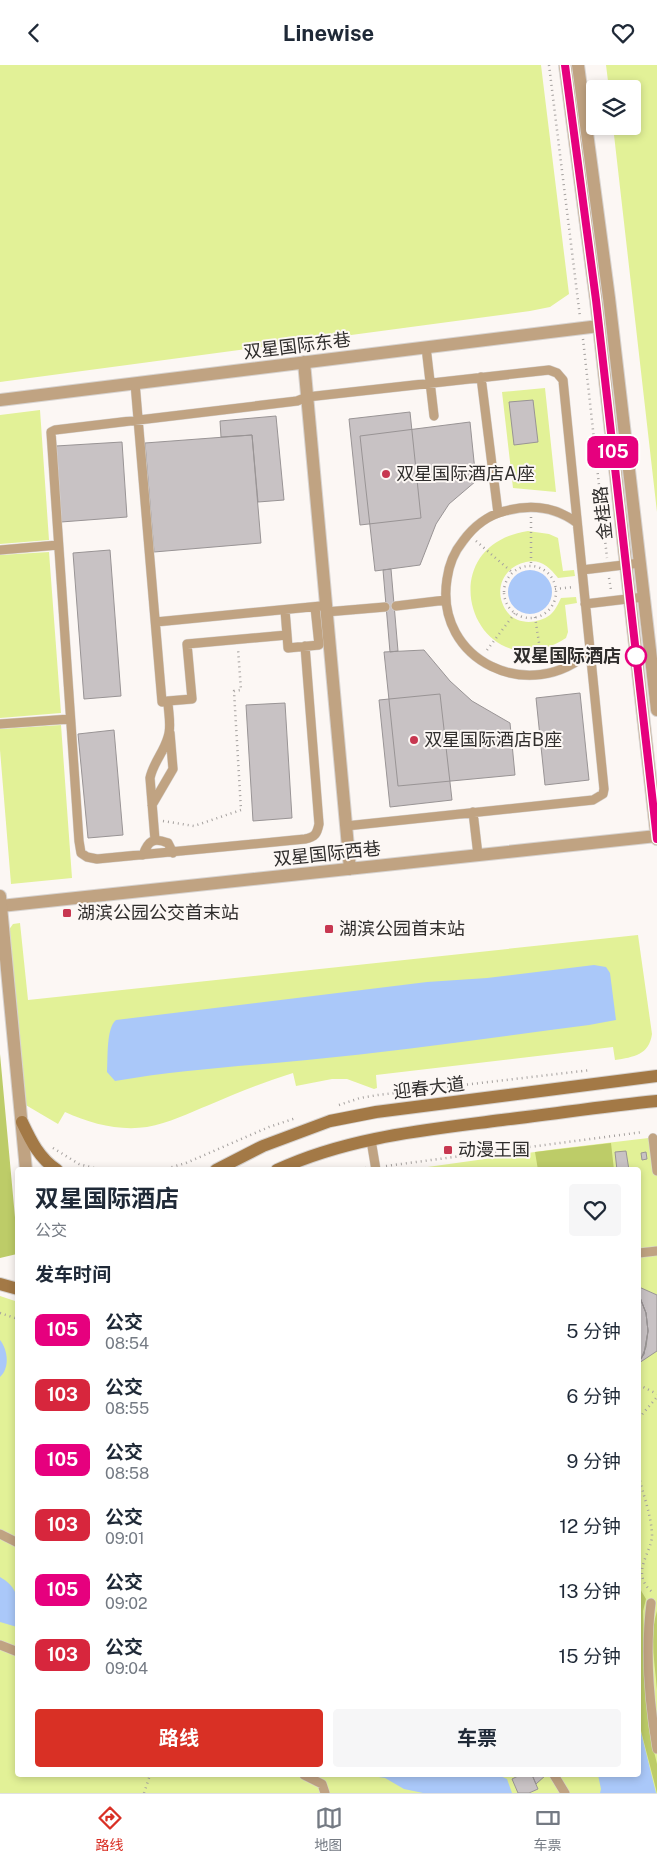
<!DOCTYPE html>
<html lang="zh">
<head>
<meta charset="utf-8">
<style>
  :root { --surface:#fff; --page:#f6f6f7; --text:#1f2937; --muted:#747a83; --line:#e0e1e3; --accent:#d93025 }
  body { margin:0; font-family:"Public Sans","Noto Sans SC",sans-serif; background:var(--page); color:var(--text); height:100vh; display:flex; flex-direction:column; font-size:19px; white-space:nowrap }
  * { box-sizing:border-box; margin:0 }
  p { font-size:16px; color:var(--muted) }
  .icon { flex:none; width:28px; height:28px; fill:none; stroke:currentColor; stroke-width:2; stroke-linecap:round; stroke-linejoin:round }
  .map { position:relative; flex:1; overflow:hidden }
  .drawer { position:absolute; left:15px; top:1102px; width:626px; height:610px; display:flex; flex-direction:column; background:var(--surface); border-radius:5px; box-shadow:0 2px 8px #0003 }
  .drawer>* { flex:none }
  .badge { padding:0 10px; border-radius:8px; font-size:18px; line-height:32px }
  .controls { position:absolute; left:586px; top:15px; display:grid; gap:10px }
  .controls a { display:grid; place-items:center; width:55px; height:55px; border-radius:5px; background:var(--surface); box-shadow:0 2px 8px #0003; font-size:25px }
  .map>.badge { position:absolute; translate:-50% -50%; box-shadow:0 0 0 2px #fff }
  h2 { padding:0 20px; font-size:19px; line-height:45px }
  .round { display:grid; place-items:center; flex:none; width:52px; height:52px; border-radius:5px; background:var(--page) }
  .headline { display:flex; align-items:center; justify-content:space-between; height:85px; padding:0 20px }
  h1 { font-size:24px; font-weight:700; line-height:38px }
  .button { display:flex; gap:10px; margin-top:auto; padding:10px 20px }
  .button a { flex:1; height:58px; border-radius:5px; background:var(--accent); color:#fff; font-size:20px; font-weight:700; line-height:58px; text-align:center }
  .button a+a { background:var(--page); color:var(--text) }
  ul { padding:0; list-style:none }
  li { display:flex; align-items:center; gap:15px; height:65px; padding:0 20px }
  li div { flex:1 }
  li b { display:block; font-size:19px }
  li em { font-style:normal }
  li .badge { min-width:55px; font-weight:700; text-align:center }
  header { display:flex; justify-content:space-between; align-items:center; height:65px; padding:0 20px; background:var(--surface); font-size:22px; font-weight:700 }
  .tab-bar { display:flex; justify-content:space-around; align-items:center; height:70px; border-top:1px solid var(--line); background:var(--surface); font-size:14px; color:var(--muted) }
  .tab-bar a { display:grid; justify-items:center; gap:2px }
  .tab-bar .active { color:var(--accent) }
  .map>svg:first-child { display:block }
  .green { fill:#e2f197 }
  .forest { fill:#bdcc68 }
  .water { fill:#aac8f9 }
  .building { fill:#c8c2c4; stroke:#999495 }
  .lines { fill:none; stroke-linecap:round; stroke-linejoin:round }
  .service-casing { stroke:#d7d3d0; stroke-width:10 }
  .minor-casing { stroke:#d7d3d0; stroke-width:14 }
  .tertiary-casing { stroke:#d7d3d0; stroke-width:14 }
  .secondary-casing { stroke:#d7d3d0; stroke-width:14 }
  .path { stroke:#a5a19f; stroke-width:2.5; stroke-dasharray:1 4; stroke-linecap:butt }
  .service { stroke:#c0a382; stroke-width:9 }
  .minor { stroke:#c0a382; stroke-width:12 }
  .tertiary { stroke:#c0a382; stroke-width:12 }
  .secondary { stroke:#a37946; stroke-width:12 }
  .line-casing { stroke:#fff; stroke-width:11 }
  .line { stroke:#e6007e; stroke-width:8 }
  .poi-dot { fill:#c73750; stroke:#fcf7f4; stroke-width:2 }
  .stop-dot { fill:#fff; stroke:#e6007e; stroke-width:2.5 }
  .labels { text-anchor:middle; stroke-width:4; stroke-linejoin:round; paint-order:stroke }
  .street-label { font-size:18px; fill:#2f2d2c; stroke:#fcf7f4 }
  .poi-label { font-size:18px; fill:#2f2d2c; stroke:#fcf7f4; text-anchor:start }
  .stop-label { font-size:18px; font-weight:bold; fill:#2f2d2c; stroke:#fcf7f4; text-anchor:end }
</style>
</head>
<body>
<header><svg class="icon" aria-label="back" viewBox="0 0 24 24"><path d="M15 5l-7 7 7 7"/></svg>Linewise<svg class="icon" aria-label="heart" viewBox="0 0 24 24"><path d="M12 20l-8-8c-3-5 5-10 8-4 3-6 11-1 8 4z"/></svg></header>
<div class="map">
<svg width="657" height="1728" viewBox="0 0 657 1728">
  <rect width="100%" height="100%" fill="#fcf7f4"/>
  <path class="green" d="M0,0H541L569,229L550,242L530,246L0,317Z
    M606,0H657V447L613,61H632V24H609Z
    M545,323L556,427L513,423L502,327Z
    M40,345L49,475L0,479V350Z
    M528,466L549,469L558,473L563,506L574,505L575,511L558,513C549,502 541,494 526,497C502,502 492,528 508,548C518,560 538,559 550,550C555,546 558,539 561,533L576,532L577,538L565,540L568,567L566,573C476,630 424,482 528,466Z
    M49,487L61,648L0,653V490Z
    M61,660L72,813L11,819L0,685V664Z
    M20,858L28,935L638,870L652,969C649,990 634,992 615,995L613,982L376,1010L377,1023L374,1024L347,1014H332L296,1021L293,1008C264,1017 237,1028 209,1040C189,1048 169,1058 147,1062C119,1066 91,1059 65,1047L58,1059L24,1039L8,866L13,859Z
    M657,1072V1728H0V1231L18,1237V1710H639V1105H406L556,1084Z"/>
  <path class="forest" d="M0,989L18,1185L17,1189L0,1193Z
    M611,1078L614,1105H538L535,1087Z
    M639,1522L646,1534L643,1546L644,1587L652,1678L657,1699V1728L639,1658Z
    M657,1546V1625C655,1598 649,1572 657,1546Z"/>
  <path class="water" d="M508 527a22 22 0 1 1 44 0a22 22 0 1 1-44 0Z
    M594,900L606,902L610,908L616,955L589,960C495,972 401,986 307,995C243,1001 178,1005 115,1016L107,1007C108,994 106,963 116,955L427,917L487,913Z
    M0,1275C8,1285 10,1303 0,1312Z
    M0,1512C22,1525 18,1539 17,1562L0,1557Z
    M639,1659L656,1728H600L601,1724L598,1710H639Z
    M365,1710H498L507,1714L512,1728H423L404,1724L385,1713Z"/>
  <path class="building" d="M533,335L538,377L514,380L509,337Z
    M410,347L421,453L360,460L349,354Z
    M276,351L284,435L258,437L252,370L221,372L220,356Z
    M470,357L476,416L449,439L436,459L420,500L375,506L360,371Z
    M252,370L261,478L154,487L145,378Z
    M122,377L127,452L61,457L56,381Z
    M110,485L121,631L84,634L73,488Z
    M391,504L398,586L390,587L383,505Z
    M424,585L450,616L472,636L510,658L515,710L398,721L384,587Z
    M580,628L589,715L545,720L536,633Z
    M440,629L452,735L390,742L379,635Z
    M285,638L292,753L253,756L246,640Z
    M114,665L123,770L88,773L78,669Z
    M626,1086L629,1105H617L615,1087Z
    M646,1087L647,1094L642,1095L641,1088Z
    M639,1222L657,1230V1286L639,1298L646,1282L648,1266L646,1248L639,1230Z
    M639,1230L646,1248L648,1266L644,1289L639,1297Z
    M639,1230L646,1248L648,1266L644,1289L639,1297Z
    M520,1710H532L538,1724L529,1728H518L512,1714Z
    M535,1710H546L536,1719L533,1712Z"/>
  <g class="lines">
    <g class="service-casing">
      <path id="service" d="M426,282L434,351
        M481,312L498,448
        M135,318L162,637L168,636C168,647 172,661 168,672C164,687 153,698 150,713L155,775
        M577,458C556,442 531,439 505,446C488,450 473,462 463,476C454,487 449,499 447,514C434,596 531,641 590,586
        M0,485L58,480
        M582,505L640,498
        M585,539L644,532
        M396,541L446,535
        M285,545L287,570
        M326,547L385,542
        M156,557L321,541
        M305,581L319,759C317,769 315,772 305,774L97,794L87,792L81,788L79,776L51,367L55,365L297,336L307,332L549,305L557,308L563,315L604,724L603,729L593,735L346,761
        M168,636L192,634L187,579L287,570L288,583L319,580L315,542
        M0,659L70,654
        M152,740L173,704L170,668
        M473,747L478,790
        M143,790C148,776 153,772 168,778L173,788
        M653,1073L657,1106
        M371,1075L376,1105
        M639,1188L657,1186
        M0,1469L18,1478
        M651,1538C645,1586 649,1637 657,1684
        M0,1580L18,1587
        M304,1710L322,1719L325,1728
        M554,1710L565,1728"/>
    </g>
    <g class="minor-casing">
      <path id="minor" d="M304,297L350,804
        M0,335L599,261
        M1,841L657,771"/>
    </g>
    <g class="tertiary-casing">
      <path id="tertiary" d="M565,0L596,235L657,774
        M578,0L609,233L657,645
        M0,831L26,1105"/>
    </g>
    <g class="secondary-casing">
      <path id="secondary" d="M22,1057C31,1076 39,1093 57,1105
        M216,1105L263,1081L330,1056L376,1047L657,1011
        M277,1105C348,1072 426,1065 502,1055C554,1049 605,1041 657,1036
        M0,1219L18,1224"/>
    </g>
    <path class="path" d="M549,0L580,252
      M583,274L607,493
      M531,452V501
      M476,476L513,508
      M504 527a26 26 0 1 1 52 0a26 26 0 1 1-52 0Z
      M609,513L611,525
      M555,524L574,522
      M535,552L542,597
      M487,585L515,548
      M163,756L194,761L241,745L234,626L241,625L238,584
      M339,1040L360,1033L378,1030L591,1005
      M53,1083L79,1099L101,1105
      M386,1101L643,1067
      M162,1105L186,1098L269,1062L296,1053
      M355,1105L366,1103
      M0,1248L18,1254
      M639,1320L657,1329
      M639,1353L657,1332
      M639,1411C643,1430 651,1449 652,1469C653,1487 629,1507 652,1527
      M144,1728L150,1710"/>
    <use href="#service" class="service"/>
    <use href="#minor" class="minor"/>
    <use href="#tertiary" class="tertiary"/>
    <use href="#secondary" class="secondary"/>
  </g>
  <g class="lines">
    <g class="line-casing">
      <path id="line" d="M565,0L596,235L657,774"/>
    </g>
    <use href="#line" class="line"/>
  </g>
  <g class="poi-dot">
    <circle cx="386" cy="409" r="5"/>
    <circle cx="414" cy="675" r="5"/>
    <rect x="62" y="843" width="10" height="10" rx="2.5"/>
    <rect x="324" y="859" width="10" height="10" rx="2.5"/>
    <rect x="443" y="1080" width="10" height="10" rx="2.5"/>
  </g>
  <circle class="stop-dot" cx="636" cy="591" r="10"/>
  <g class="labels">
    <g class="street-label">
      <text transform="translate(297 281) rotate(-7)" y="6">双星国际东巷</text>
      <text transform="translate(603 448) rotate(-96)" y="6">金桂路</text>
      <text transform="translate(327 789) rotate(-6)" y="6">双星国际西巷</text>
      <text transform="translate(429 1023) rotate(-7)" y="6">迎春大道</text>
    </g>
    <g class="poi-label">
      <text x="396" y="415">双星国际酒店A座</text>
      <text x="424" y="681">双星国际酒店B座</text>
      <text x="77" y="854">湖滨公园公交首末站</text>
      <text x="339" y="870">湖滨公园首末站</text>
      <text x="458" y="1091">动漫王国</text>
    </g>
    <g class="stop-label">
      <text x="621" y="597">双星国际酒店</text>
    </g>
  </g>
</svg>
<div class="controls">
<a><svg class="icon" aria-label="layers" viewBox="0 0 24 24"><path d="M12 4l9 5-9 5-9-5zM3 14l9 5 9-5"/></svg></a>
</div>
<b class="badge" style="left:613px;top:387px;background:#e6007e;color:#fff">105</b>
<section class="drawer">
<div class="headline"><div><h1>双星国际酒店</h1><p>公交</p></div><a class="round"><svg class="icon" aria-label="heart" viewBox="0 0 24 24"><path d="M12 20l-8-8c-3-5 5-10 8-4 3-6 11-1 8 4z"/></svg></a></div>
<h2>发车时间</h2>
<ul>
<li><span class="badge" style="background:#e6007e;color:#fff">105</span><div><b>公交</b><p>08:54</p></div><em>5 分钟</em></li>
<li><span class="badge" style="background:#d7263d;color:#fff">103</span><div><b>公交</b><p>08:55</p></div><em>6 分钟</em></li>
<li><span class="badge" style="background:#e6007e;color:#fff">105</span><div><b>公交</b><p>08:58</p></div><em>9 分钟</em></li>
<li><span class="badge" style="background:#d7263d;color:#fff">103</span><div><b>公交</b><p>09:01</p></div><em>12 分钟</em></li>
<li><span class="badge" style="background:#e6007e;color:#fff">105</span><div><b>公交</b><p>09:02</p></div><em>13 分钟</em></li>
<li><span class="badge" style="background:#d7263d;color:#fff">103</span><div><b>公交</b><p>09:04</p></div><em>15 分钟</em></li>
</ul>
<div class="button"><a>路线</a><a>车票</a></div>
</section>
</div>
<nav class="tab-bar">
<a class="active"><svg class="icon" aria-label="directions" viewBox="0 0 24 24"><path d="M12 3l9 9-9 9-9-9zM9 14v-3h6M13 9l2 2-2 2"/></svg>路线</a>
<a><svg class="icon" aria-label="map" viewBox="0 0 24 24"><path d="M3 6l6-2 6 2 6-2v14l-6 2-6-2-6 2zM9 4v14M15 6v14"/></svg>地图</a>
<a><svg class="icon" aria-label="tickets" viewBox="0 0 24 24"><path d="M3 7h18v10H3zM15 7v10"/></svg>车票</a>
</nav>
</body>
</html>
